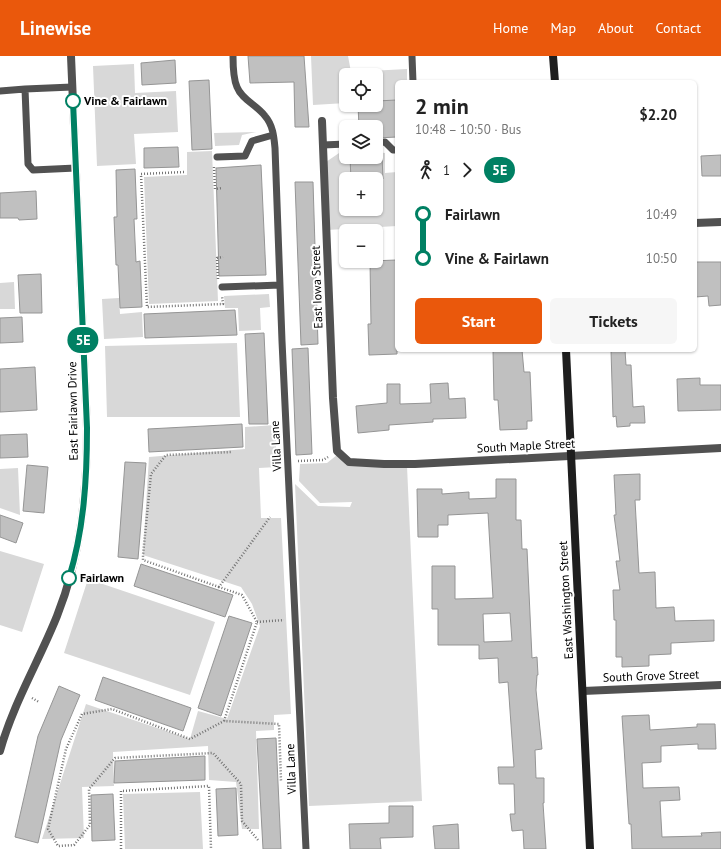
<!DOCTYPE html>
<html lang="en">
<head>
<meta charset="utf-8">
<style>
  :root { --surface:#fff; --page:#f6f6f6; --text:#222; --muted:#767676; --accent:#ea580c }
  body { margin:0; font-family:"PT Sans",sans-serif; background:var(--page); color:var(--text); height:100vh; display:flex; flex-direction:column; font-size:15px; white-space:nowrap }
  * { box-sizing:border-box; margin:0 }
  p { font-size:13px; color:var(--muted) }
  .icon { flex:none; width:22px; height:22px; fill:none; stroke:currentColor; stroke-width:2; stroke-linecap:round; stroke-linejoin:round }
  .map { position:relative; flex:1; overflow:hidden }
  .sheet { position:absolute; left:395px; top:24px; width:302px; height:272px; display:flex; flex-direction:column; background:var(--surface); border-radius:6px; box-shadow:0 1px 3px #0004 }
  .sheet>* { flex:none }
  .badge { padding:0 8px; border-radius:13px; font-size:14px; line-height:26px }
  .tools { position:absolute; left:339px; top:12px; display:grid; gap:8px }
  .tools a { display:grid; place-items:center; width:44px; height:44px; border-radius:6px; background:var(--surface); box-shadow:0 1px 3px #0004; font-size:20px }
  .map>.badge { position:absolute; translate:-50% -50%; box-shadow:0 0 0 2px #fff }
  .legs { display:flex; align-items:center; gap:6px; height:44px; padding:0 20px; font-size:13px }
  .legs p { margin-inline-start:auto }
  .headline { display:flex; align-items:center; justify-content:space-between; height:68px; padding:0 20px }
  h1 { font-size:22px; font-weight:800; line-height:30px }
  .cta { display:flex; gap:8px; margin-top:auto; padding:8px 20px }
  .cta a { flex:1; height:46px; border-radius:6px; background:var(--accent); color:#fff; font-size:16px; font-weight:800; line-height:46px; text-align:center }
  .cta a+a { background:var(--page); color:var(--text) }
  ul { padding:0 20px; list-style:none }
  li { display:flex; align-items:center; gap:14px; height:44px; font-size:15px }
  li i { display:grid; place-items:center; width:6px; height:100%; margin:0 5px; background:currentColor }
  li i::after { content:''; width:10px; height:10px; margin:-5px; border:3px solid; border-radius:50%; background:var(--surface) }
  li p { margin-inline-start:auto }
  li:first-child i { background:linear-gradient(#0000 50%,currentColor 0) }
  li:last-child i { background:linear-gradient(currentColor 50%,#0000 0) }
  header { display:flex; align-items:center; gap:24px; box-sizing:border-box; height:56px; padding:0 20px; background:var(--accent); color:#fff }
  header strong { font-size:19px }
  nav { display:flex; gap:22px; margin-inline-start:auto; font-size:14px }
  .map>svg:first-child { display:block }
  .green { fill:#d8d8d8; fill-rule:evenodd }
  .building { fill:#c0c0c0; stroke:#959595; fill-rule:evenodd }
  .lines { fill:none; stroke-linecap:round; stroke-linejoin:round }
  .path { stroke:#737373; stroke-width:2.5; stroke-dasharray:1 2; stroke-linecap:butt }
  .lane { stroke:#515151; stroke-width:7 }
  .street { stroke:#515151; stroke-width:8 }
  .secondary { stroke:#1e1e1e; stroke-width:8 }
  .line-1-casing { stroke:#fff; stroke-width:9 }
  .line-1 { stroke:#008063; stroke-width:6 }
  .stop-1-dot { fill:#fff; stroke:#008063; stroke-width:2 }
  .labels { text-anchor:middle; stroke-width:4; stroke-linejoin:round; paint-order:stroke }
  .stop-label { font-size:12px; font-weight:bold; fill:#000; stroke:#fff; text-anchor:start }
  .street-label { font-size:12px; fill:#000; stroke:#fff }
</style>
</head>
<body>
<header>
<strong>Linewise</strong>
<nav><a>Home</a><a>Map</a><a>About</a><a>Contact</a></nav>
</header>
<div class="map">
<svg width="721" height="793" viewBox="0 0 721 793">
  <rect width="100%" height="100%" fill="#fff"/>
  <path class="green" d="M311,0H348L351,16L407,13V26H397V44L376,45V19H346V47L313,49Z
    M134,8L135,37L176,35L178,76L134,78L136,108L97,110L93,10Z
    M256,76L242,79L239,89L215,90L214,77Z
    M212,95L218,245L149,248L144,121L187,119V96Z
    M342,95H346V101H376V96L385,97V117L397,116V170L327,174L323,108ZM346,123H376V153H346Z
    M14,226L15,253H0V227Z
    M269,238L270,251L260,252L261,274L239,275L238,252H225L224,240Z
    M119,242L120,258L142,256L143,281L104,283L102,243Z
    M237,287L240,361H107L105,290Z
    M275,369L277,411L259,412L261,462H281L291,658L274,659V674L256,675L259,773H242L236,726L209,724L208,690L113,696L114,730L82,731L84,782L42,783L86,648L190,683L198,655L227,663L260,570L252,548L241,531L143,499L149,401L245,393V371Z
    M337,399L346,409L407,410L422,745L309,750L295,428L318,450L350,451L352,446L320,447L299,425L300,408L327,407Z
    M18,412L20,459L0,452V413Z
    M0,495L44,508L22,576L0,569Z
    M88,523L215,566L190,639L64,597Z
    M200,736L203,793H125L123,738Z"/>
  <path class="building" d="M248,0H304L309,71H295L294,26L250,27Z
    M175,4L176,27L142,29L141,7Z
    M209,24L212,93L192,94L189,25Z
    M397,44V81L376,82V71H359L358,49H376V45Z
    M178,91L179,111L144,112V92Z
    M721,99V120H702L701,100Z
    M382,100L383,123H351L350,102Z
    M261,109L266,219L219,220L216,112Z
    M135,113L137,163H134L136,206L140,205L142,251L120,252L118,209H116L114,161H117L116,114Z
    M295,126H313L318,288L301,289Z
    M36,135L37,163L19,164L18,162H0V137Z
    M397,204V298L369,299L368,268H371L370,205Z
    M695,206H721V249L709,250L708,240L695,241Z
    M41,218L42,257H20L18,219Z
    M235,254L237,279L145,282L144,258Z
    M22,261L23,286L0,287V262Z
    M264,277L268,368H249L245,278Z
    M308,292L312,398L296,399L292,293Z
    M493,294H522L524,316H530L532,365H527V373L500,374L498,344H494Z
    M611,294H625L626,309H631L633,351L644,350L645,367H630V370L617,371L616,360L613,361Z
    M35,311L37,354L0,356V313Z
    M700,322V329H721V354L678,355L677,323Z
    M448,327L449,343L465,342L466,362L433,363V366L389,369V374L358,377L356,350L387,347V328H400V348L431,347L430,328Z
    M242,368L243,391L149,396L148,373Z
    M27,378L28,401L0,402V379Z
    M125,406L146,407L138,503L118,501Z
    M27,409L48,411L44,457L23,455Z
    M640,418V444H635L639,517L655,516L656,552L674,551L675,565L714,564V585L671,587V598L649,599V610L622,611V601H616V564H614L613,534H620L616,505H620L614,459H616L614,419Z
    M496,423H516V464H521L522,493H527L532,602L537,601L538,619H537L536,634L542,693L535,694L536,722H544V747H543L546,793H524L523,774L512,775L510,758H515L514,728H499L498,711H514L508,626L499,627L498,602L479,603V589H438V553H432V510H455V543L493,542L488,457L448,459V469H438V481H418L417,433H442V438L469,436V443L496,442ZM510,557L512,585L484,586L483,558Z
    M0,459L23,467L16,487L0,481Z
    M141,508L233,539L225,561L134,530Z
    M229,560L252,567L221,660L198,652Z
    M103,621L191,652L183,675L95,644Z
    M59,630L80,639L61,684L38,787L15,781L38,680Z
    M649,659L650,674L697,671V668H715L716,693H698V688L661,690V706L642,707L643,732L679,731L680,744L660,745L662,781L702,780L701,777L721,776V793H632L631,768H629L622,660Z
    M276,682L281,793H263L257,683Z
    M205,700V724L114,727L115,705Z
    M236,732L238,779L218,780L216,733Z
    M113,738L115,784L92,785L91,739Z
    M389,750H413V781L380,782L381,793H350L349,768L389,767Z
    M458,768L459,793H435L433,770Z"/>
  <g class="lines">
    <path class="path" d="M214,111L215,133L222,132
      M184,116L141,118L147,251L223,248L222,240
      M218,223L217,202L223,201
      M298,405L323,404L328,401
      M219,531L143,504V499L151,418L166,399L231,396
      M257,566L284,564
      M32,642L39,646
      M224,665L257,566L242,539L219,531L270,461
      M258,784L242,765L241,728L213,697L115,702L89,733L90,769L74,789L58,790L48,773L66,693L82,658L112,653L190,683L224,665L279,668L281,725
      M121,793V735L209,730L211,793"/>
    <path class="lane" d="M233,0C233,10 233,22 237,31C242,44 257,49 265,60C273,69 274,81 275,92L282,285L306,793
      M412,0L413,26
      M25,33L72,31
      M0,35L25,33L28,108L33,114L76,112
      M376,87L385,86L393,94H397
      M323,89L346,88
      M217,101L245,100L252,85L273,79
      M222,231L280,229"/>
    <path class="street" d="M322,65L333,342L337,395L349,406L384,408H415L721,392
      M695,167L721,166
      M583,635L721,629
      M0,695C13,648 39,605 57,560C81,500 87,436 87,372L71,0"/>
    <path class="secondary" d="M553,0L555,26
      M566,294L590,793"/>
  </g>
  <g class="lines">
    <g class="line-1-casing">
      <path id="line-1" d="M69,522C84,473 87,423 87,372L73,45"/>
    </g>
    <use href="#line-1" class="line-1"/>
  </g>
  <g class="stop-1-dot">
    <circle cx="73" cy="45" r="7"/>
    <circle cx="69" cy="522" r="7"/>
  </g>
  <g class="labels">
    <g class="stop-label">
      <text x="84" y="49">Vine &amp; Fairlawn</text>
      <text x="80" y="526">Fairlawn</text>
    </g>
    <g class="street-label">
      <text transform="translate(317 231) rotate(-92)" y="4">East Iowa Street</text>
      <text transform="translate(73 355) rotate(-91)" y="4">East Fairlawn Drive</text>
      <text transform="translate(276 390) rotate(-93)" y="4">Villa Lane</text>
      <text transform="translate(526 390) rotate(-3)" y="4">South Maple Street</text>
      <text transform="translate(566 544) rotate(-93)" y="4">East Washington Street</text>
      <text transform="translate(651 620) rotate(-2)" y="4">South Grove Street</text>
      <text transform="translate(291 713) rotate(-92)" y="4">Villa Lane</text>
    </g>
  </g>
</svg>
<div class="tools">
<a><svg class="icon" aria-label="locate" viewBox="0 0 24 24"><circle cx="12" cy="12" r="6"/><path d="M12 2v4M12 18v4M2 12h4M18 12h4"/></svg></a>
<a><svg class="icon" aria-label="layers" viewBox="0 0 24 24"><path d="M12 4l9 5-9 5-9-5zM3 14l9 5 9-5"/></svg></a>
<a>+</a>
<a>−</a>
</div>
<b class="badge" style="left:83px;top:284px;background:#008063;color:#fff">5E</b>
<section class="sheet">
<div class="headline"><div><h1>2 min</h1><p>10:48 – 10:50 · Bus</p></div><b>$2.20</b></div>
<div class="legs"><svg class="icon" aria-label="walk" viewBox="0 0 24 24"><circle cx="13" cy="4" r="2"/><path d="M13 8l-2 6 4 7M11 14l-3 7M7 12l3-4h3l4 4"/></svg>1<svg class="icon" aria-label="forward" viewBox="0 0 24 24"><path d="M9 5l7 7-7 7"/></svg><b class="badge" style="background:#008063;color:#fff">5E</b></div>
<ul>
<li><i style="color:#008063"></i><b>Fairlawn</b><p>10:49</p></li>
<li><i style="color:#008063"></i><b>Vine &amp; Fairlawn</b><p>10:50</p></li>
</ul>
<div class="cta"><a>Start</a><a>Tickets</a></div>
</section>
</div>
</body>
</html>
